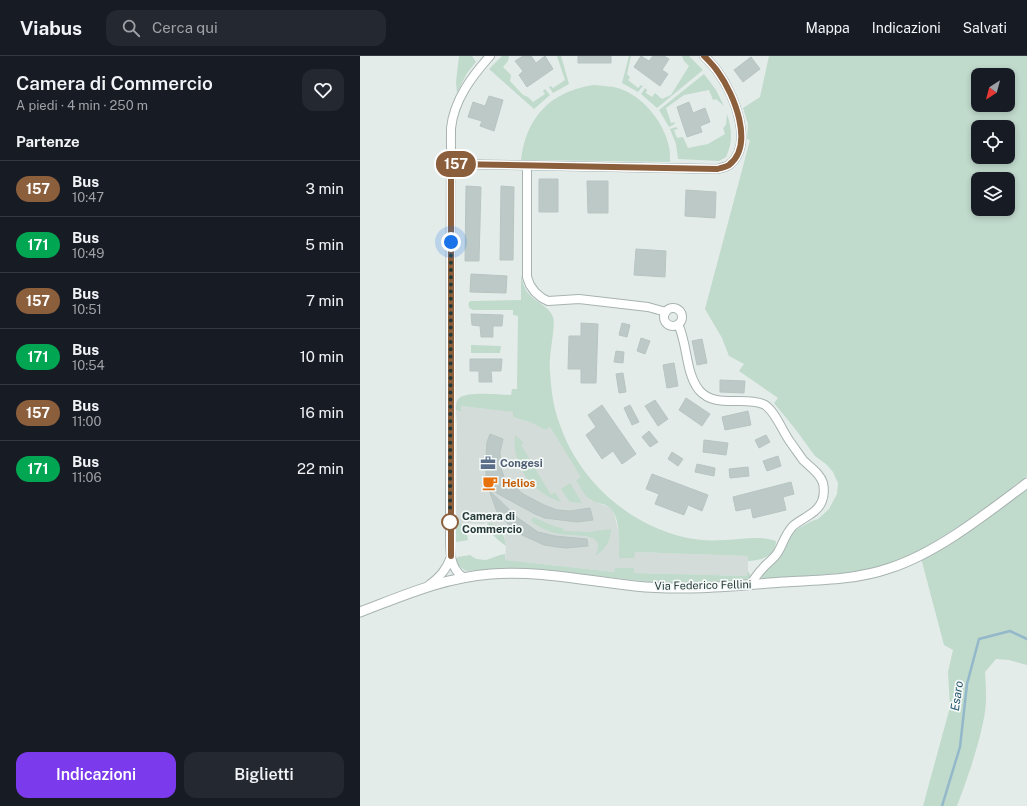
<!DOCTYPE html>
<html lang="it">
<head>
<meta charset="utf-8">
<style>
  :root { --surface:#171b24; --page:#242831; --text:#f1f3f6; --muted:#9ea1a6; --line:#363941; --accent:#7c3aed }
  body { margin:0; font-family:"Public Sans",sans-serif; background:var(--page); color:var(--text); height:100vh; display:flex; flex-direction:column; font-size:15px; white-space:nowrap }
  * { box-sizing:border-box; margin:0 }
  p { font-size:13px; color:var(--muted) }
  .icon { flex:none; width:22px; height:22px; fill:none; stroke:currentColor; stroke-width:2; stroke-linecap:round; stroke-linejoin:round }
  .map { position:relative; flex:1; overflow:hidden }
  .sheet { display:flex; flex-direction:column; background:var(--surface); width:360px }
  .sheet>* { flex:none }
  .badge { padding:0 8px; border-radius:13px; font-size:14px; line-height:26px }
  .needle { width:26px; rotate:216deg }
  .controls { position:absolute; left:611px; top:12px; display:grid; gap:8px }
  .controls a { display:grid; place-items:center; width:44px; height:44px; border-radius:8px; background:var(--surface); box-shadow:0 2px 6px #0003; font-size:20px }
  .you { position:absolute; width:20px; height:20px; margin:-10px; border:3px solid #fff; border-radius:50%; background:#1a73e8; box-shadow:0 0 0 6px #1a73e833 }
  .map>.badge { position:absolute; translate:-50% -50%; box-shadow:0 0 0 2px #fff }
  h2 { padding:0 16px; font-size:15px; line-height:36px }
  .round { display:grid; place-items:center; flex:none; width:42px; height:42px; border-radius:12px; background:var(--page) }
  .head { display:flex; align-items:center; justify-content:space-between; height:68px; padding:0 16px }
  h1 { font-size:19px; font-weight:600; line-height:30px }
  .button { display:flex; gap:8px; margin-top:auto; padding:8px 16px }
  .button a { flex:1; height:46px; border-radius:12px; background:var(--accent); color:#fff; font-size:16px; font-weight:600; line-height:46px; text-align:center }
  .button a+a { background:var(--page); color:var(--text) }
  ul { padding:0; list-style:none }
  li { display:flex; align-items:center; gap:12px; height:56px; padding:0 16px; border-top:1px solid var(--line) }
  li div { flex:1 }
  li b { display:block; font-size:15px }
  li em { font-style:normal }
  li .badge { min-width:44px; font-weight:700; text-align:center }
  header { display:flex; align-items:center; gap:24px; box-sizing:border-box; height:56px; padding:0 20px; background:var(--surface); border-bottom:1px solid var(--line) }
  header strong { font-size:19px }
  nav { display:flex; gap:22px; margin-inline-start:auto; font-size:14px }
  .search { width:280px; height:36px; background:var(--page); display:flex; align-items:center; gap:10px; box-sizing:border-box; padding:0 14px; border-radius:12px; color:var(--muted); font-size:15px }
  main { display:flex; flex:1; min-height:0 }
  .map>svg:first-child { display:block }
  .built { fill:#d3dcd9 }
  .green { fill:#c0dacc; fill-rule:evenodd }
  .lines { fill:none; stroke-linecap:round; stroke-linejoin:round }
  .stream { stroke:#93b8ca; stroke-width:2.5 }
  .building { fill:#bdc9c6; stroke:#b7c5c2 }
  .minor-casing { stroke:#a7b3b1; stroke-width:10 }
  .tertiary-casing { stroke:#a7b3b1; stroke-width:11 }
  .minor { stroke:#fff; stroke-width:8 }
  .tertiary { stroke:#fff; stroke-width:9 }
  .line-casing { stroke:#fff; stroke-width:9 }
  .line { stroke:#8b5e3c; stroke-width:6 }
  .walk { stroke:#263b39; stroke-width:4; stroke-dasharray:0 7.2 }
  .stop-dot { fill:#fff; stroke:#8b5e3c; stroke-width:2 }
  .labels { text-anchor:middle; stroke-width:3.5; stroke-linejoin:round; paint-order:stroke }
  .service-label { font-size:11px; font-weight:bold; fill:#4e5e75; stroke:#f4f9f7; text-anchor:start }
  .food-label { font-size:11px; font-weight:bold; fill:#c56008; stroke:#f4f9f7; text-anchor:start }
  .stop-label { font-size:11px; font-weight:bold; fill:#263b39; stroke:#f4f9f7; text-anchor:start }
  .street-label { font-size:11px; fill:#263b39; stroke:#f4f9f7 }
  .water-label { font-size:12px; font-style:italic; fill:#275770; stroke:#f4f9f7 }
</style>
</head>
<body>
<header>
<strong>Viabus</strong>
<div class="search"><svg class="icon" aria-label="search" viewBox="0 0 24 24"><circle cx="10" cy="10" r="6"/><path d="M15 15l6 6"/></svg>Cerca qui</div>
<nav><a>Mappa</a><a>Indicazioni</a><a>Salvati</a></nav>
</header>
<main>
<section class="sheet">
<div class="head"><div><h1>Camera di Commercio</h1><p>A piedi · 4 min · 250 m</p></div><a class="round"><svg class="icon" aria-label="heart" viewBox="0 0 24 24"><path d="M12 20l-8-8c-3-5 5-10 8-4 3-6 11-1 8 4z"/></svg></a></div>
<h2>Partenze</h2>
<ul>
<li><span class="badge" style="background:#8b5e3c;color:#fff">157</span><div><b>Bus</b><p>10:47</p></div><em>3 min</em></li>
<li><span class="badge" style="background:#00a651;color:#fff">171</span><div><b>Bus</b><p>10:49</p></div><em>5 min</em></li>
<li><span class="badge" style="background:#8b5e3c;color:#fff">157</span><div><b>Bus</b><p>10:51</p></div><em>7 min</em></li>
<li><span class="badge" style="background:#00a651;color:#fff">171</span><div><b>Bus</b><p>10:54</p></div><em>10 min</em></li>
<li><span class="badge" style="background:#8b5e3c;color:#fff">157</span><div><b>Bus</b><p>11:00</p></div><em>16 min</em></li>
<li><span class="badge" style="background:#00a651;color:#fff">171</span><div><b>Bus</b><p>11:06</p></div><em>22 min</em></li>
</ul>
<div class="button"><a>Indicazioni</a><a>Biglietti</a></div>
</section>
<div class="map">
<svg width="667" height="750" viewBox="0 0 667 750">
  <rect width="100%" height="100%" fill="#e4ecea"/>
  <path class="built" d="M101,350L154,356L153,361L172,367L185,374L190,371L222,421L216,424L230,444L246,450L251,452L254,458L260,480L259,502L275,496L388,500V520L273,517V512H255L254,516L145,504L146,490L144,478L140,473L127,466L124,468L96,467L97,369L96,354L100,356Z"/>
  <path class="green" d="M99,0H112L116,6L107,17L97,37L96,26Z
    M142,0H149L148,5L143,11L151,19L150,25L163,39L168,41L173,46L185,38L183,35L185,33L190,39L174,53L129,13Z
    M197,0H201L209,28L193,37L189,31L191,30L193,32L205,24Z
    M269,0H271L267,18L270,21L268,24L278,32L281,29L283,30L278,36L262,27Z
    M322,0H329L343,14L297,52L281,38L285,32L287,34L286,37L292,41L295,37L302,43L311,39L329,10L324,5Z
    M409,0H667V420L610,463L558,496L527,509L504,515L404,524L402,522V519L420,502L432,479L437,473L452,465L458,463L469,453L477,438L478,427L473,416L466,408L455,400L436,374L414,347L418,342L379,315L384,308L369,300L362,282L345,253L390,84L387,83L388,68L383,52L400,41ZM618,19H648V49H618ZM618,71H648V101H618ZM618,123H648V153H618Z
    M344,18L356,34L364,50L356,43L353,44L349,34L324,39L306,52L311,67L314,66L315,68L309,71L299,54Z
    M234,29C242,30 251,30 258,32C283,40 304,66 309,91C310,95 310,101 310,106L161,104C166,61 191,35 234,29Z
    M367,58C372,73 373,86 366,101L359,105L318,103L316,88L310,73L316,71L318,73L314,74L317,82L323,81L328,92L348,88L365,78L363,72L366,69Z
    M161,219C163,226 164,233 169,238C176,247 189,250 193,261C196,271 188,302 190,315C191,332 193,350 199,366C217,422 266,467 323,481C336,484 350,485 362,484C380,484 400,479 416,485C416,501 401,504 388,505V500L275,496L274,502H259C259,488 261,464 251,453C246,447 237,448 231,444C225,441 220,430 216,424L221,421L190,371L185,374L172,367L153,361V356L101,350V356L96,354C96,349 96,345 99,342C109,335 139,339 151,339L152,333H157L158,260L153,259V254H114C109,253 108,251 109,246L111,245L161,244Z
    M111,289L141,290L140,297H111Z
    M155,379L164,387L161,389L191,439L195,436L201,446C179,439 161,421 156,398C154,391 155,385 155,379Z
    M210,427L222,447L210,446L201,433Z
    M667,431V609L649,604L636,603L625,616C626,631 627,647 624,662C618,692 608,721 597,750H563L590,651L588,616L593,594L584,589L561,502Z
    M173,461L191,469L204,473L203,475L228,476L251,473C250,486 246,493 235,500C249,474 213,481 199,478C188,476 179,471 171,465Z
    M127,466C140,469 145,479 146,490C138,484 128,477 127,466Z
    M96,467H101L107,478L108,484L96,486Z
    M145,498V504L254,516L255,512H274V517L387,520L388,515L391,520L390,522L382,525L298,527L189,514L160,512L106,515L97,509L95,505L98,501L110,499L116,503L126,504L140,499Z"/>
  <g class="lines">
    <path class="stream" d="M582,750L600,691L607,628L619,583L650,575L667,583"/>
  </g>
  <path class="building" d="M163,0H171L176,7L185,0L193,13L167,31L159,19L163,15L155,5Z
    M218,0H251V7H218Z
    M281,0L289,5L293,0H304L309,3L302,14L308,18L300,30L274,11Z
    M391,1L400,13L383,26L374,14Z
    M129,40L143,44L134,75L120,70L122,65L108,61L113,46L125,50Z
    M329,46L333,57L345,52L350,66L340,70L342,76L327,81L317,51Z
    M179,123H198V156H179Z
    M227,125H248V157H228Z
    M106,130L121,131L119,205H105Z
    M141,130L154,131L153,204H140Z
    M326,134L356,136L355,162L325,160Z
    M276,193L306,195L305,221L274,219Z
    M111,218L147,220L146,237L110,236Z
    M111,258L143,259L142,270H133V281H121L120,270L112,269Z
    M221,267L238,268L236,327H221V313H208L209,280H221Z
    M262,267L270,269L267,281L259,279Z
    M281,282L290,285L285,298L277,295Z
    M342,283L347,307L337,309L332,285Z
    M256,295L264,296L263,307L254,306Z
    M110,303H142L141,315H131L132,326H119V315H110Z
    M314,307L318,330L307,332L303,309Z
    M263,317L266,336L259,337L256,318Z
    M360,324L385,325L384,337L360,336Z
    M326,342L350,358L342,370L319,354Z
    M295,344L308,363L298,370L285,350Z
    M242,349L276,398L262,408L253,395L242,403L226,379L236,371L228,359Z
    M270,349L279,366L272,369L264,352Z
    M388,355L391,369L365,374L362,361Z
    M289,375L298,386L290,391L282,381Z
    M130,378L143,383L140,396L141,412L146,427L151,425L157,427L159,435L165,439L184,449L197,454L210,455L230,452L233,464L217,466L185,462L175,458L129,433L126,422V400L127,386Z
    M406,379L410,386L399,392L395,384Z
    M344,384L368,387L366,399L343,396Z
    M312,396L323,403L318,410L308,403Z
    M418,400L421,410L407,415L403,405Z
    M337,408L355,412L354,420L335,416Z
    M388,411L389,420L370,422L369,413Z
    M292,418L348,439L342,455L328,449L324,459L295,448L299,438L286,433Z
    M431,426L434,438L423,441L426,454L393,462L391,452L376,455L373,441Z
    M129,434L158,462L178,476L195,480L227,483L228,490L206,492L197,491L184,489L162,479L154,474L137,456Z"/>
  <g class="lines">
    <g class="minor-casing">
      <path id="minor" d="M91,108L357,113C361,112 366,111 369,109C395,89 374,38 358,16C354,10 349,5 344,0
        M167,110V221L170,229L175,236L182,242L188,245L219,243L288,251L306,256
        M304 261a9 9 0 1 1 18 0a9 9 0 1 1-18 0Z
        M318,268C328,289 325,316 339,334C355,353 383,340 403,348C414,352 423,377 431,387C435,393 439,398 443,404C450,411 460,417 463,427C464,432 464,440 462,445C458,457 442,462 433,470C425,478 423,488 418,496C414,503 408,506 403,512C398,517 394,523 390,529
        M103,521C86,510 91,485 90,466L91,72C94,44 112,20 130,0
        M69,529C80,521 86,514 91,501"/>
    </g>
    <g class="tertiary-casing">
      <path id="tertiary" d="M0,556C45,539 82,522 131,518C180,514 226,525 275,530C323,535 373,530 422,526C458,524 496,524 530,512C577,497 627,457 667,427"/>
    </g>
    <use href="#minor" class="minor"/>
    <use href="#tertiary" class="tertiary"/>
  </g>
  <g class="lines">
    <g class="line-casing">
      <path id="line" d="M91,500V108L357,113C361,112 366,111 369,109C395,89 374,38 358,16C354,10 349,5 344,0"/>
    </g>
    <use href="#line" class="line"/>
    <path class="walk" d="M90,466L91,186"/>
  </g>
  <defs>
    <g id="office-bare" transform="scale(1.2)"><path d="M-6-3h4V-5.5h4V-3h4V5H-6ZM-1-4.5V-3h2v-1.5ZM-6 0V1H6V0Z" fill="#5c6f8a" stroke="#f4f9f7" stroke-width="2.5" paint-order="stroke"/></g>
    <g id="cafe-bare" transform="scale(1.2)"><path d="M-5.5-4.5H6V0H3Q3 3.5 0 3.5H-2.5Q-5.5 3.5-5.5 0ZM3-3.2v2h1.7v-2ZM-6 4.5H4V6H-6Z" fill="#e8710a" stroke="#f4f9f7" stroke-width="2.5" paint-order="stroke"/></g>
  </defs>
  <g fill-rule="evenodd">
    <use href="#office-bare" x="128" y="407"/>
    <use href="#cafe-bare" x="130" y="427"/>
  </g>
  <circle class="stop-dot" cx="90" cy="466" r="8"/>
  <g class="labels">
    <g class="service-label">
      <text x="140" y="411">Congesi</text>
    </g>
    <g class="food-label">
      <text x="142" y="431">Helios</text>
    </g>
    <g class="stop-label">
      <text x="102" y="464">Camera di<tspan x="102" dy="13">Commercio</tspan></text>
    </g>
    <g class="street-label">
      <text transform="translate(343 529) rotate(-1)" y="4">Via Federico Fellini</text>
    </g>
    <g class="water-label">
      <text transform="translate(597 640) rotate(-82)" y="4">Esaro</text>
    </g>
  </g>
</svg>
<div class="controls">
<a><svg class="needle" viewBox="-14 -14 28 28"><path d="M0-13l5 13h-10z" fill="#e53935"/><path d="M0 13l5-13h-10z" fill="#9ea1a6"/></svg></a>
<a><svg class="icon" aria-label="locate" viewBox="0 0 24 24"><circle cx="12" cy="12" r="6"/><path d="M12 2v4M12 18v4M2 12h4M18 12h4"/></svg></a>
<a><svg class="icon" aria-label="layers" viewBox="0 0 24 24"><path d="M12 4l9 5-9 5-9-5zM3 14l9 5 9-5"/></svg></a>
</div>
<div class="you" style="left:91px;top:186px"></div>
<b class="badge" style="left:96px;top:108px;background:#8b5e3c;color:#fff">157</b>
</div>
</main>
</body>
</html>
